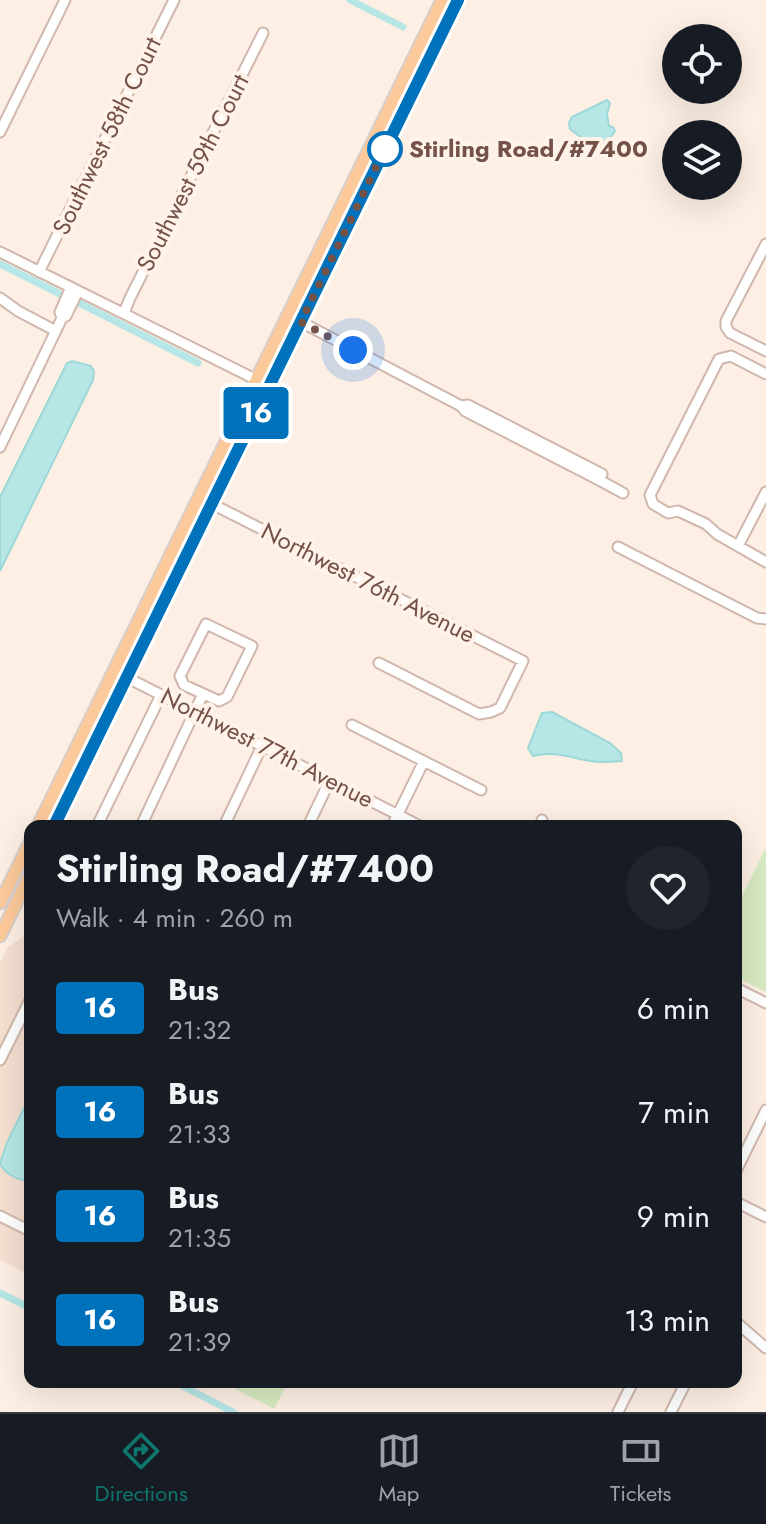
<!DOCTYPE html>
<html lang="en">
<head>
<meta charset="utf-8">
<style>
  :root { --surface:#171b24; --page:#20242c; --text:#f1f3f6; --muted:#9ea1a6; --line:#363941; --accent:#0f766e }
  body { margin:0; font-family:Jost,sans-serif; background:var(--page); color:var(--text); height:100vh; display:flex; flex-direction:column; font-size:30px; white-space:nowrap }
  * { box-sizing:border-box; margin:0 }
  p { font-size:26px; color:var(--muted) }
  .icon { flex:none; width:44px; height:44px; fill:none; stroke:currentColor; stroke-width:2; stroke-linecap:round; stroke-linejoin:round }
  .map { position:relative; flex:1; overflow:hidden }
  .details { position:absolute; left:24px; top:820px; width:718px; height:568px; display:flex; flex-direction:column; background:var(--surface); border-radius:16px; box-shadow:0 8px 32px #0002 }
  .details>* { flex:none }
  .badge { padding:0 16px; border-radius:6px; font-size:28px; line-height:52px }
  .tools { position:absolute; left:662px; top:24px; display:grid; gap:16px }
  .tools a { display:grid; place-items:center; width:80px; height:80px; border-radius:50%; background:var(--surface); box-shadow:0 8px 32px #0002; font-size:40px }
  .you { position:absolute; width:40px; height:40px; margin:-20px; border:6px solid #fff; border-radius:50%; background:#1a73e8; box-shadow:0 0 0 12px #1a73e833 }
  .map>.badge { position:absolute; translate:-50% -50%; box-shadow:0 0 0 4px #fff }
  .round { display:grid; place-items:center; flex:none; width:84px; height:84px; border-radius:42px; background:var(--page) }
  .headline { display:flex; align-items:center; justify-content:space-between; height:136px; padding:0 32px }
  h1 { font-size:38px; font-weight:700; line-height:60px }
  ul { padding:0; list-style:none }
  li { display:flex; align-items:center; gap:24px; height:104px; padding:0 32px }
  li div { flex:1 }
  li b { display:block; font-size:30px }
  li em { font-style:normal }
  li .badge { min-width:88px; font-weight:700; text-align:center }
  .dock { display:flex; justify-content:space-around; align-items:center; height:112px; border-top:2px solid var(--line); background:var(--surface); font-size:22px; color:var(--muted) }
  .dock a { display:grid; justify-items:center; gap:4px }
  .dock .on { color:var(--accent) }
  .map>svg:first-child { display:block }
  .residential { fill:#f4dfd1 }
  .green { fill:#d8eac1 }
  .water { fill:#b7e6e6; stroke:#9dd8d8; stroke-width:2 }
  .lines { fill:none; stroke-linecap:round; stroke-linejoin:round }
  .canal { stroke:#b7e6e6; stroke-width:7 }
  .minor-casing { stroke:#d0b7ac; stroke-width:13 }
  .major-casing { stroke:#d8cfcc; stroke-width:15 }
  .minor { stroke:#fff; stroke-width:9 }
  .major { stroke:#fcc99a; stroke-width:11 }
  .line-casing { stroke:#fff; stroke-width:18 }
  .line { stroke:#0072bc; stroke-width:12 }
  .walk { stroke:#755248; stroke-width:8; stroke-dasharray:0 14.4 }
  .stop-dot { fill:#fff; stroke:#0072bc; stroke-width:4 }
  .labels { text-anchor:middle; stroke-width:8; stroke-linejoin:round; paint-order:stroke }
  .street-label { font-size:24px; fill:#755248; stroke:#fff3e9 }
  .stop-label { font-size:24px; font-weight:bold; fill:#755248; stroke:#fff3e9; text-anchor:start }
</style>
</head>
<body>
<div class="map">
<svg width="766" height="1412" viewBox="0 0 766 1412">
  <rect width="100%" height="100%" fill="#fdefe3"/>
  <path class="residential" d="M24,936L30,940V1275L0,1260V963L7,948Z"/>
  <path class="green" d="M766,847V992L736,977V908Z
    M222,1382H288L274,1409Z"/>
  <path class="water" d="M607,100L610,103L607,114L609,126L613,127L615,131L605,145C592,146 580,137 570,129L569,123L572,117Z
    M72,361L91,366L94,371L93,380L0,571V497L67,363Z
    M552,712L610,743L621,753L622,761C611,762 600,763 590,761C568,757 556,751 533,756L528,748L542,713Z
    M30,1096V1180C19,1182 4,1173 0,1163L7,1143Z"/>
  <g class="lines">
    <path class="canal" d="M350,0L403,27
      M0,264L68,298
      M77,302L198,363
      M0,1293L30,1308
      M175,1382L233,1412"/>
    <g class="minor-casing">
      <path id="minor" d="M0,132L65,0
        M766,244L726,321V327L730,333L766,351
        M0,252L269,386
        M39,272L174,0
        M0,298L18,311L56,331
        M124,313L130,298L263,33
        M62,318L60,312L71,287
        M301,322L461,406
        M766,374L731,356L719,359L650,495L653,504L668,513L678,511L706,524L717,534L766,562
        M468,405L602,474L599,480L465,411L461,406Z
        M0,447L62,318L66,316L78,291
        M599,480L623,493
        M212,504L523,661L500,708L491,712L479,714L379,663
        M738,546L766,492
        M618,547L757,618L766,619
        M206,624L252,646L227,697L219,701L184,685L180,676Z
        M114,671L420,826
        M352,725L481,790
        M542,820V826
        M97,826L161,695
        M141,826L203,694
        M224,826L262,746
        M308,826L330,780
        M392,826L424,761
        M736,988L766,1003
        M0,1060L30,1000
        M736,1171L766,1110
        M736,1202L766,1217
        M0,1216L30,1231
        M736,1322L766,1348
        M618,1412L633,1382
        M671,1412L686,1382"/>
    </g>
    <g class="major-casing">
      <path id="major" d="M38,826L442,0
        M54,826L458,0
        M0,903L30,842
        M0,936L30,875"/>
    </g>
    <use href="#minor" class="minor"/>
    <use href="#major" class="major"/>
  </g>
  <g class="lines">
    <g class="line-casing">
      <path id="line" d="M54,826L458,0"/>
    </g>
    <use href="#line" class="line"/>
    <path class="walk" d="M353,350L301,322L385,149"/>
  </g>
  <circle class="stop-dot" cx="385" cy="149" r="16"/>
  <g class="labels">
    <g class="street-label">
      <text transform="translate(107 136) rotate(-64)" y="8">Southwest 58th Court</text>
      <text transform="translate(193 173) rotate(-63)" y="8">Southwest 59th Court</text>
      <text transform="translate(368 583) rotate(27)" y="8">Northwest 76th Avenue</text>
      <text transform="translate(267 748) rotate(27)" y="8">Northwest 77th Avenue</text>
    </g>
    <g class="stop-label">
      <text x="409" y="157">Stirling Road/#7400</text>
    </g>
  </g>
</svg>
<div class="tools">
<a><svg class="icon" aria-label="locate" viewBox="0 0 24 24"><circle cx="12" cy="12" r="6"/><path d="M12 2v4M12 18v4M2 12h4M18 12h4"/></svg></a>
<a><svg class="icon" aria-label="layers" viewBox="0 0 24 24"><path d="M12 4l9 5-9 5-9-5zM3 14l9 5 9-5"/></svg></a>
</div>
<div class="you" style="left:353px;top:350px"></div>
<b class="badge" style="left:256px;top:413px;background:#0072bc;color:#fff">16</b>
<section class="details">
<div class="headline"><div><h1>Stirling Road/#7400</h1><p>Walk · 4 min · 260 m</p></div><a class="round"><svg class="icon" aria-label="heart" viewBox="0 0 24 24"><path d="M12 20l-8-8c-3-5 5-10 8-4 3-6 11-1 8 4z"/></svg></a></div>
<ul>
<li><span class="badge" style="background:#0072bc;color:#fff">16</span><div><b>Bus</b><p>21:32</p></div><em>6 min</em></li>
<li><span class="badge" style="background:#0072bc;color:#fff">16</span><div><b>Bus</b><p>21:33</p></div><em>7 min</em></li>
<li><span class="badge" style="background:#0072bc;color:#fff">16</span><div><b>Bus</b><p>21:35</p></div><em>9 min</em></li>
<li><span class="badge" style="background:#0072bc;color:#fff">16</span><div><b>Bus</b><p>21:39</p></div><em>13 min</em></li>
</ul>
</section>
</div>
<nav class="dock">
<a class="on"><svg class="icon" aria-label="directions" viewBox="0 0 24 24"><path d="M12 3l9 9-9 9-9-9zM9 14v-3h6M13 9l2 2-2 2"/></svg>Directions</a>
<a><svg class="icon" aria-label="map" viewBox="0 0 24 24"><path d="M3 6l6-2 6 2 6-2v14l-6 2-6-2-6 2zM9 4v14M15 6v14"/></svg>Map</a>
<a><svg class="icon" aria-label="tickets" viewBox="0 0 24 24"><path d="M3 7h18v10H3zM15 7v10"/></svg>Tickets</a>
</nav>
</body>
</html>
